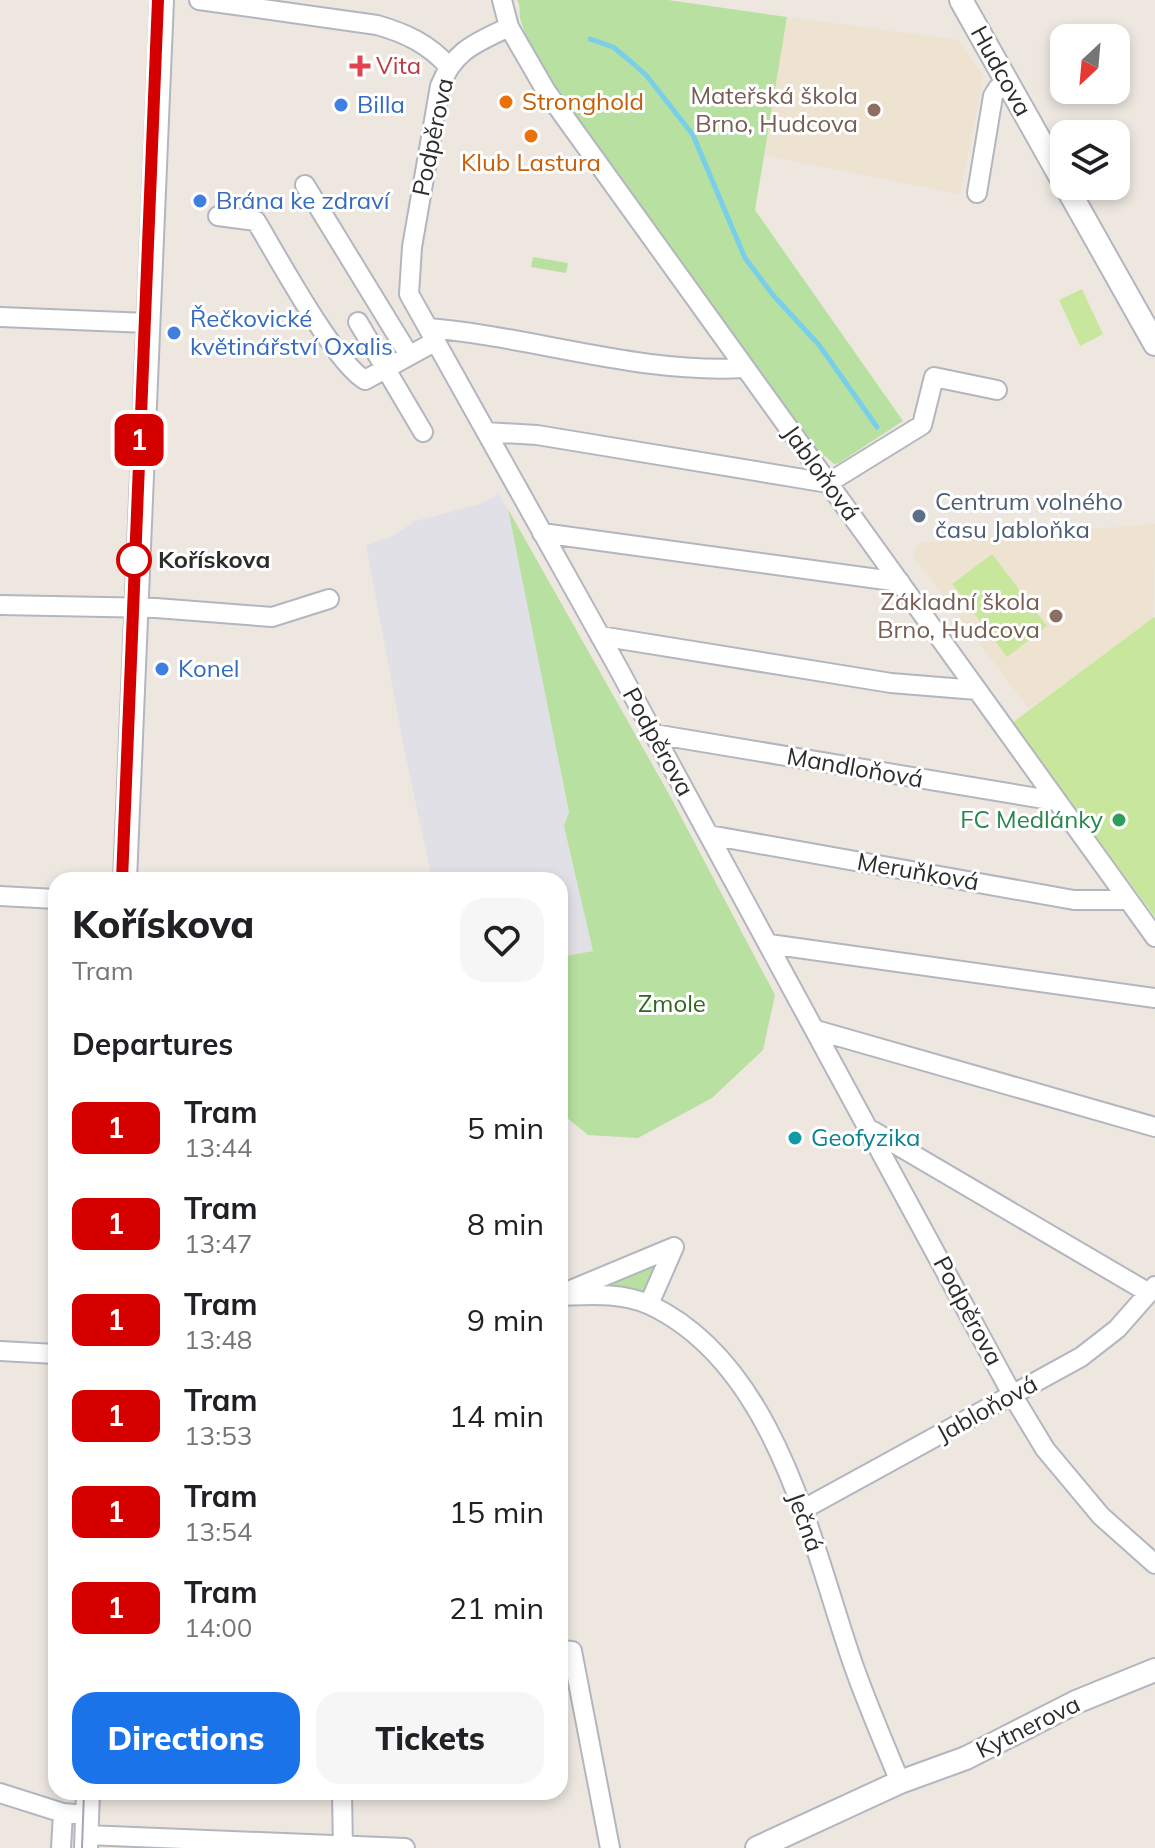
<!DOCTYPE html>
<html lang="en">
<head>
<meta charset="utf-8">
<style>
  :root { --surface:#fff; --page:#f6f6f6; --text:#202124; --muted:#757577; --accent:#1a73e8 }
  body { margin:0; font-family:Mulish,sans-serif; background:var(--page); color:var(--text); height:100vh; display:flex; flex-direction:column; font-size:30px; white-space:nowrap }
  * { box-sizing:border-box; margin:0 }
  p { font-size:26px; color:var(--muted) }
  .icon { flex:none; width:44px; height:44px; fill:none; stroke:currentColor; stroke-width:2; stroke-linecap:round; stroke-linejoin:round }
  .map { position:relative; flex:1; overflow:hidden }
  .drawer { position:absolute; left:48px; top:872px; width:520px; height:928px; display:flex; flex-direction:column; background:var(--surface); border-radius:24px; box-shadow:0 4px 12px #0003 }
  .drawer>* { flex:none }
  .badge { padding:0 16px; border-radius:12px; font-size:28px; line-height:52px }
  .needle { width:52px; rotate:206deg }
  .fabs { position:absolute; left:1050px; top:24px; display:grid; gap:16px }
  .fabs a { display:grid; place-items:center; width:80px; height:80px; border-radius:16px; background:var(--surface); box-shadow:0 4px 12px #0003; font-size:40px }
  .map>.badge { position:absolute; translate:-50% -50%; box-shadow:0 0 0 4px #fff }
  h2 { padding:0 24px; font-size:30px; line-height:72px }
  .round { display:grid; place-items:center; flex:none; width:84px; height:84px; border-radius:24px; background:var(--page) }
  .overview { display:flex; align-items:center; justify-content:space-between; height:136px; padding:0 24px }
  h1 { font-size:38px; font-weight:800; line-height:60px }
  .button { display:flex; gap:16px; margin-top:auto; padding:16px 24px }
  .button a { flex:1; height:92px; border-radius:24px; background:var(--accent); color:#fff; font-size:32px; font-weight:800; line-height:92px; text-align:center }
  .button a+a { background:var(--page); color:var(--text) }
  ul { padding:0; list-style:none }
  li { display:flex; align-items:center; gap:24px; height:96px; padding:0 24px }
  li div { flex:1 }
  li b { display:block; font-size:30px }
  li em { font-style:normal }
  li .badge { min-width:88px; font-weight:700; text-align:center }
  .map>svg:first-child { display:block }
  .industrial { fill:#e1e0e6 }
  .education { fill:#ede3d0 }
  .green { fill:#b8e0a0 }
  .pitch { fill:#c9e79c }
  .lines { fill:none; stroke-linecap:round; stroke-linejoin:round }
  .stream { stroke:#79cfe9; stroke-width:5 }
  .minor-casing { stroke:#b3b6bf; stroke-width:22 }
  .tertiary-casing { stroke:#b3b6bf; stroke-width:26 }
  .minor { stroke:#fff; stroke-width:18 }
  .tertiary { stroke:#fff; stroke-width:22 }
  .tram { stroke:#a2a6b5; stroke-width:2 }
  .line-casing { stroke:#fff; stroke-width:18 }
  .line { stroke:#d40000; stroke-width:12 }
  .health-dot { fill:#e0444e; stroke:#fff; stroke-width:3 }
  .food-dot { fill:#e8710a; stroke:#fff; stroke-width:3 }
  .shop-dot { fill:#3f7fe0; stroke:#fff; stroke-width:3 }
  .education-dot { fill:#8d6e63; stroke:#fff; stroke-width:3 }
  .service-dot { fill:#5c6f8a; stroke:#fff; stroke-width:3 }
  .stop-dot { fill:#fff; stroke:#d40000; stroke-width:4 }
  .leisure-dot { fill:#2e9e5b; stroke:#fff; stroke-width:3 }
  .culture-dot { fill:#0f9aa8; stroke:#fff; stroke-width:3 }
  .labels { text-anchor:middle; stroke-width:6; stroke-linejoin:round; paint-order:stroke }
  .health-label { font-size:24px; fill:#be3a42; stroke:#fff; text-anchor:start }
  .street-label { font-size:24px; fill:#2c2c2c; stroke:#fff }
  .education-label { font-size:24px; fill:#785e54; stroke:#fff; text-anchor:end }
  .food-label { font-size:24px; fill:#c56008; stroke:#fff; text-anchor:start }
  .shop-label { font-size:24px; fill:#366cbe; stroke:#fff; text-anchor:start }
  .service-label { font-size:24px; fill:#4e5e75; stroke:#fff; text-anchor:start }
  .stop-label { font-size:24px; font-weight:bold; fill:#2c2c2c; stroke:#fff; text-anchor:start }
  .leisure-label { font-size:24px; fill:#27864d; stroke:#fff; text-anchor:end }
  .park-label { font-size:24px; fill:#30671f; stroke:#fff }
  .culture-label { font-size:24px; fill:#0d838f; stroke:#fff; text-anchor:start }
</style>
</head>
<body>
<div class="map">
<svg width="1155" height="1848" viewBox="0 0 1155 1848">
  <rect width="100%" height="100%" fill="#ede7e0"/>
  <path class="industrial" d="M499,494L508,510L545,688L569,812L564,826L593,951L560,957V880H464L462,875L432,879L405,753L366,545L393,536L415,521L480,504Z"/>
  <path class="education" d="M787,17L959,40L983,77L960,194L764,155Z
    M1155,524L1154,617L1029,709L913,556L919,543Z"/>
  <path class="green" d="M517,0H668L787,17L755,210L903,421L839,463L834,464L825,456L820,459L553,86C543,67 525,38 520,18C519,11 521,7 517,0Z
    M533,257L568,263L566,273L531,267Z
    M508,509L670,796L775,995L763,1050L712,1098L638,1138L588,1135L560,1112V957L593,951L564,826L569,812Z
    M649,1262L654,1265C659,1279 649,1287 641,1296L600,1288Z"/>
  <path class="pitch" d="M1082,289L1103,334L1080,346L1059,300Z
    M992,554L1047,626L1007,657L952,584Z
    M1154,617L1155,618V917L1012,723Z"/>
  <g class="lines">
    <path class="stream" d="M590,39L613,47L629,60L646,75L693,135L745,258L773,295L819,345L877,427"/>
    <g class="minor-casing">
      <path id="minor" d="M199,0L377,25C405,33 429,44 448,66
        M502,0L509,27L546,91L1155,937
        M509,27C476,43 454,50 440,86L412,247L409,294L617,666L1013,1396L1045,1449L1101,1516L1155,1564
        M305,185L409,355
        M977,193L993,96L998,88L1007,83
        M218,216L256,221C277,256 335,363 365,380L436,341
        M0,317L148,323
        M358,322L423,432
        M429,328C534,337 638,374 744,368
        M486,432L537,435L828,483
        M828,483L922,425L934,377L997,390
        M542,533L900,582
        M0,605L156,608L272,617L329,599
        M600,636L891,683L977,690
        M654,734L1056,801
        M709,835L1074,900H1127
        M0,896L56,899
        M769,944L1155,998
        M816,1030L1155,1127
        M873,1131L1149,1293
        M566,1292L674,1247
        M560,1296C590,1295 621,1292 650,1305C777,1365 811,1543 853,1664C867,1704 884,1743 900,1782
        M649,1304L674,1247
        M0,1351L56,1354
        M802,1510L1081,1357L1117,1329L1155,1286
        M560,1650L572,1651L610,1848
        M342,1792L343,1848
        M0,1793L63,1813L87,1815
        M86,1835L405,1848
        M61,1848L63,1813"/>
    </g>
    <g class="tertiary-casing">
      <path id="tertiary" d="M961,0L1064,183
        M1066,186L1155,344
        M125,880L162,0
        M86,1848L88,1792
        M757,1848L900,1782L966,1758L1076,1702L1155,1670"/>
    </g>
    <use href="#minor" class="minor"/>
    <use href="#tertiary" class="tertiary"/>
    <path class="tram" d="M122,880L158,0
      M82,1848L84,1792"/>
  </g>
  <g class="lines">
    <g class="line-casing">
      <path id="line" d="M122,880L158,0"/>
    </g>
    <use href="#line" class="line"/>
  </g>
  <path class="health-dot" d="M356 54h8v8h8v8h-8v8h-8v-8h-8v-8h8z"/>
  <g class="food-dot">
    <circle cx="506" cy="102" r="8"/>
    <circle cx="531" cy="136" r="8"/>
  </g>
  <g class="shop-dot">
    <circle cx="341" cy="105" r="8"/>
    <circle cx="200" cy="201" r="8"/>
    <circle cx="174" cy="333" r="8"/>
    <circle cx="162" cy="669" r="8"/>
  </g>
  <g class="education-dot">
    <circle cx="874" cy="110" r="8"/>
    <circle cx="1056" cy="616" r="8"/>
  </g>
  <circle class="service-dot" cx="919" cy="516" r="8"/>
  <circle class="stop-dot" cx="134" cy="560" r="16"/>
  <circle class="leisure-dot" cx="1119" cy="820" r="8"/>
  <circle class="culture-dot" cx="795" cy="1138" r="8"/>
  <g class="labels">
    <g class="health-label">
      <text x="376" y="74">Vita</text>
    </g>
    <g class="street-label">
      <text transform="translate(1001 71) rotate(61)" y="8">Hudcova</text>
      <text transform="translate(433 137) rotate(-78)" y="8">Podpěrova</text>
      <text transform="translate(821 473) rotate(54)" y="8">Jabloňová</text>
      <text transform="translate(658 742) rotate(61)" y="8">Podpěrova</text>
      <text transform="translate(855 768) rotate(10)" y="8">Mandloňová</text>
      <text transform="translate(918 872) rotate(10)" y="8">Meruňková</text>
      <text transform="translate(968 1311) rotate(62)" y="8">Podpěrova</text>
      <text transform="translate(987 1409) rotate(-29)" y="8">Jabloňová</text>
      <text transform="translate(805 1522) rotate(70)" y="8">Ječná</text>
      <text transform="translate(1028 1727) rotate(-26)" y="8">Kytnerova</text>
    </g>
    <g class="education-label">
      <text x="858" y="104">Mateřská škola<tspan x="858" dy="28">Brno, Hudcova</tspan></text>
      <text x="1040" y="610">Základní škola<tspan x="1040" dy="28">Brno, Hudcova</tspan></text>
    </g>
    <g class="food-label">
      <text x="522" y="110">Stronghold</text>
      <text x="531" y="171" text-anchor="middle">Klub Lastura</text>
    </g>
    <g class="shop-label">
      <text x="357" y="113">Billa</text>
      <text x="216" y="209">Brána ke zdraví</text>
      <text x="190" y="327">Řečkovické<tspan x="190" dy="28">květinářství Oxalis</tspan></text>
      <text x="178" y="677">Konel</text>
    </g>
    <g class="service-label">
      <text x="935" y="510">Centrum volného<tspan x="935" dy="28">času Jabloňka</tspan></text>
    </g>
    <g class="stop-label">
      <text x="158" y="568">Kořískova</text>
    </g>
    <g class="leisure-label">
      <text x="1103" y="828">FC Medlánky</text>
    </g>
    <g class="park-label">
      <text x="672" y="1012">Zmole</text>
    </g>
    <g class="culture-label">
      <text x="811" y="1146">Geofyzika</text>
    </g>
  </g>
</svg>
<div class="fabs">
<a><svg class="needle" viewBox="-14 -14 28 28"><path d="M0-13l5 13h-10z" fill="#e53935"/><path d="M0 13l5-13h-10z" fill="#757577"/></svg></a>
<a><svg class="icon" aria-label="layers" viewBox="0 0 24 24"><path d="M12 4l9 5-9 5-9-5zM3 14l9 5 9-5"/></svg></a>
</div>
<b class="badge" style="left:139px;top:440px;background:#d40000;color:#fff">1</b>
<section class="drawer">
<div class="overview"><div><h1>Kořískova</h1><p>Tram</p></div><a class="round"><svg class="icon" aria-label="heart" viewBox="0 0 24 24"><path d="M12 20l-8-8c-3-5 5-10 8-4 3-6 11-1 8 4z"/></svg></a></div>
<h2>Departures</h2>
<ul>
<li><span class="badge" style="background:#d40000;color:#fff">1</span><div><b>Tram</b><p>13:44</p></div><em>5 min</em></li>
<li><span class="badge" style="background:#d40000;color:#fff">1</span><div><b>Tram</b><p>13:47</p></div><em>8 min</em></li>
<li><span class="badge" style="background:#d40000;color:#fff">1</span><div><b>Tram</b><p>13:48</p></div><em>9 min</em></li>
<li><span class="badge" style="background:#d40000;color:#fff">1</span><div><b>Tram</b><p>13:53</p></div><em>14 min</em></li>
<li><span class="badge" style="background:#d40000;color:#fff">1</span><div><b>Tram</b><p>13:54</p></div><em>15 min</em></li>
<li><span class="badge" style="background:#d40000;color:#fff">1</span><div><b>Tram</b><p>14:00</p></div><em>21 min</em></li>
</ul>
<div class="button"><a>Directions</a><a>Tickets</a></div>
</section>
</div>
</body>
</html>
